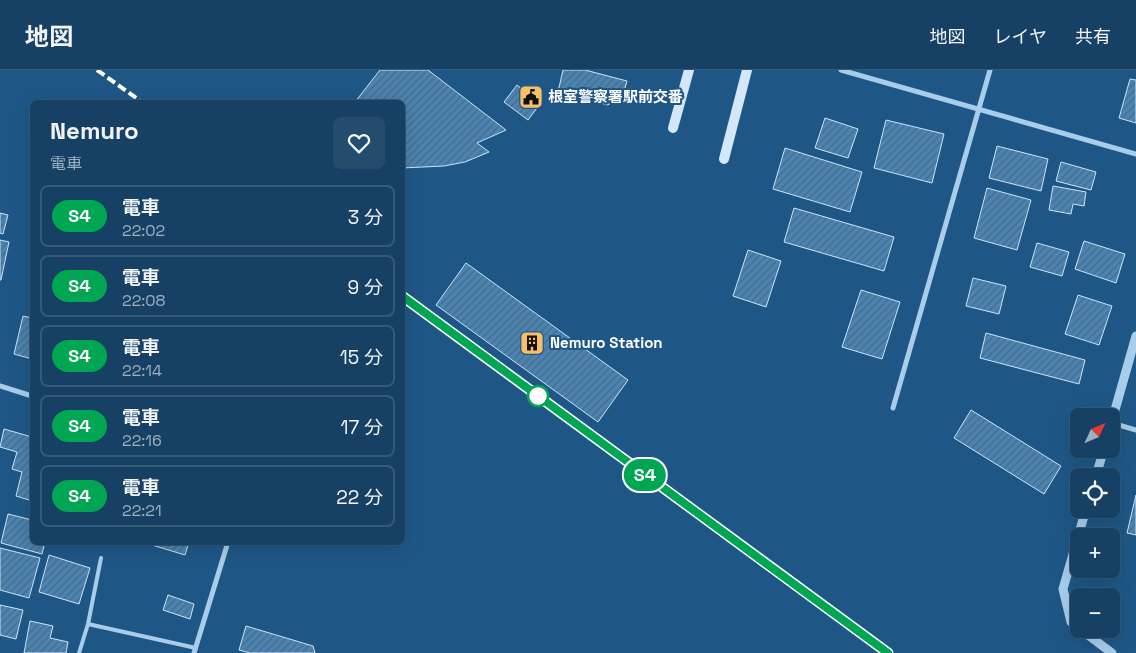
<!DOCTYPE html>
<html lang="ja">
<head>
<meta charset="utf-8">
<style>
  :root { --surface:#164164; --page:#234c6d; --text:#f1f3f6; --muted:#9eafbf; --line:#355a78 }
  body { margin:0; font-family:"Space Grotesk","Noto Sans JP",sans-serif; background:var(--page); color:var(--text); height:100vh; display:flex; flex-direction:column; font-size:19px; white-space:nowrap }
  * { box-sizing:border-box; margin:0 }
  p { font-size:16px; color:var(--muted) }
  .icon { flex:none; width:28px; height:28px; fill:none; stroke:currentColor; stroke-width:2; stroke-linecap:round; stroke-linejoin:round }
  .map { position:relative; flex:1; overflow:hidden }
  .panel { position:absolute; left:30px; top:30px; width:375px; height:445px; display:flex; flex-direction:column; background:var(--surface); border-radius:8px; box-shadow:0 5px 20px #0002,0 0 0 1px var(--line) }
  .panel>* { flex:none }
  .badge { padding:0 10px; border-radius:16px; font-size:18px; line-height:32px }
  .needle { width:32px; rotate:46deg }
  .fabs { position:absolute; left:1070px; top:338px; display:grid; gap:10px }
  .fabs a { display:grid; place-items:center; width:50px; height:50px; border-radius:8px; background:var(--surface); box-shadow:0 5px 20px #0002,0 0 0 1px var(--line); font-size:25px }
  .map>.badge { position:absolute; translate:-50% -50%; box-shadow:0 0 0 2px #fff }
  .round { display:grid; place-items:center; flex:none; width:52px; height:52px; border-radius:8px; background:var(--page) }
  .summary { display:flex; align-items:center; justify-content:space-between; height:85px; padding:0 20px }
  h1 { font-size:24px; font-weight:700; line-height:38px }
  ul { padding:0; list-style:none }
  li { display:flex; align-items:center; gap:15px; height:62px; margin:0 10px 8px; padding:0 10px; border:2px solid var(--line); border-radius:8px }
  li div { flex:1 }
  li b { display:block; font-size:19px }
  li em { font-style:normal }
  li .badge { min-width:55px; font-weight:700; text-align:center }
  header { display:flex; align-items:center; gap:30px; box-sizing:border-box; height:70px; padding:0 25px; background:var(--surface); border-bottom:1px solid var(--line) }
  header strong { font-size:24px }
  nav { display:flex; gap:28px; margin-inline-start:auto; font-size:18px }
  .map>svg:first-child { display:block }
  .building { fill:url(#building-hatch); stroke:#cce4f8 }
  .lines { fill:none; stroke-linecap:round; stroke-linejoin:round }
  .service { stroke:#a7cdea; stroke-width:4 }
  .minor { stroke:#a7cdea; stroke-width:5 }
  .tertiary { stroke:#a7cdea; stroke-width:9 }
  .secondary { stroke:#d3e7f8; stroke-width:10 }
  .rail { stroke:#fff; stroke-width:4; stroke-dasharray:9 4; stroke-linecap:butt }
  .line-casing { stroke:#fff; stroke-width:11 }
  .line { stroke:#00a651; stroke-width:8 }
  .stop-dot { fill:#fff; stroke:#00a651; stroke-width:2.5 }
  .labels { text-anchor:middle; stroke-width:4; stroke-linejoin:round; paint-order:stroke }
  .poi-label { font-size:15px; font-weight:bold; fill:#fff; stroke:#1e5786; text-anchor:start }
</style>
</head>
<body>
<header>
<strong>地図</strong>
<nav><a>地図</a><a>レイヤ</a><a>共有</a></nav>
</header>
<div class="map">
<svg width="1136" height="583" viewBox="0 0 1136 583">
  <defs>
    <pattern id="building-hatch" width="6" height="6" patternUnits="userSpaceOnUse" patternTransform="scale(1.25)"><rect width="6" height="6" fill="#4b83b1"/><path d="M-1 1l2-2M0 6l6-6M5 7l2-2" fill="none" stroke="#4b6a84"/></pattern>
  </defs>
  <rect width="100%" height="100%" fill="#1e5786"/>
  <path class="building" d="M380,0H428L506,60L477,73L489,82L465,92L444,96L402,98V32H355Z
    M563,0H585L627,11L623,25L608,35L558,22Z
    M1130,9L1136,10V53L1119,48Z
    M517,15L540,34L528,50L504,32Z
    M825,48L858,59L848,88L815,78Z
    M886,50L944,64L932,113L874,98Z
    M997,76L1048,89L1041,121L989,108Z
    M785,78L862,102L850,142L773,119Z
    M1061,92L1096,102L1091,120L1056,111Z
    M1053,116L1086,122L1084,136L1073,134L1071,144L1049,140Z
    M987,118L1031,130L1017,180L974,168Z
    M794,138L894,167L884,201L784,172Z
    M0,143L8,145L3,164L0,163Z
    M0,170L9,172L1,210H0Z
    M1084,171L1125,184L1116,213L1075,199Z
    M1037,173L1069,182L1062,206L1030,197Z
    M748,180L781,191L766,237L733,226Z
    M466,193L628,310L598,352L436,235Z
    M973,208L1006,216L999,244L966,236Z
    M861,220L900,232L882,289L842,277Z
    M1078,225L1112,236L1099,275L1065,264Z
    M23,246L32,248V289L14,284Z
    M986,263L1085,290L1079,314L980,288Z
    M971,340L1061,396L1044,424L954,368Z
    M4,359L32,367V431L16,426L22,402L12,399L17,382L0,377Z
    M1136,425V465L1127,463Z
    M8,444L32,450V472H45L42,484L1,473Z
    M142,472H189L185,485Z
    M0,478L40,488L29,528L0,520Z
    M49,485L90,498L79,534L39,522Z
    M168,525L194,534L190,549L163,540Z
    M0,535L23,540L16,569L0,565Z
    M30,551L53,556L50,568L68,572L66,583H24Z
    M246,556L313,576L315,583H250L239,580Z"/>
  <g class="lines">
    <path class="service" d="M88,554L196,578
      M79,583L88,554L101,488"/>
    <path class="minor" d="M841,0L1136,84
      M0,316L32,326
      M893,338L990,0
      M1112,353L1136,360
      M194,583L228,472"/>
    <path class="tertiary" d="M1111,354L1136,266
      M1096,406L1104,379
      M1079,557L1071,552L1063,519L1086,439
      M1080,559L1112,583"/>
    <path class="secondary" d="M673,58L689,0
      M724,89L747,0"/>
    <path class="rail" d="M97,0L142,32
      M402,225L888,583"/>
  </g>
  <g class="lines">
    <g class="line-casing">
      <path id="line" d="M402,226L888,583"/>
    </g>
    <use href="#line" class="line"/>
  </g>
  <defs>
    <g id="civic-square" transform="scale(1.25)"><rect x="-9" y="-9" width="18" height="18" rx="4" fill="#f9bf67" stroke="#1e5786"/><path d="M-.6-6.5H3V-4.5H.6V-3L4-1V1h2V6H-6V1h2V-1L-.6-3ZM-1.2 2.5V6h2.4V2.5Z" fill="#111"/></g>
    <g id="building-square" transform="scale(1.25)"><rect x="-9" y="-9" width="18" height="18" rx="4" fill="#f9bf67" stroke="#1e5786"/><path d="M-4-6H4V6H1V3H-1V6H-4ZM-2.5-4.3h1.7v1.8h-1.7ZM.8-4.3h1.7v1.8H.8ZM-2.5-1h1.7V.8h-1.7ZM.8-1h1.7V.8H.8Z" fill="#111"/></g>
  </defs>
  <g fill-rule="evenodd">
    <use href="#civic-square" x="531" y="27"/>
    <use href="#building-square" x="532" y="273"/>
  </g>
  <circle class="stop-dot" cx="538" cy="326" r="10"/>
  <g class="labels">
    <g class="poi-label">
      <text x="548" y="32">根室警察署駅前交番</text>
      <text x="550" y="278">Nemuro Station</text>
    </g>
  </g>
</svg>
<div class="fabs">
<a><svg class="needle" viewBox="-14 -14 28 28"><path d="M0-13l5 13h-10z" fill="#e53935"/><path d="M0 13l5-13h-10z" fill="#9eafbf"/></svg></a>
<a><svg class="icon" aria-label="locate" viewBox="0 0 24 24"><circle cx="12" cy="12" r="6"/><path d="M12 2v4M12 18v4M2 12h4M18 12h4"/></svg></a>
<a>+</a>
<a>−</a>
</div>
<b class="badge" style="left:645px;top:405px;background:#00a651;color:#fff">S4</b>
<section class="panel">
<div class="summary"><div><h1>Nemuro</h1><p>電車</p></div><a class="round"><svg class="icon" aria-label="heart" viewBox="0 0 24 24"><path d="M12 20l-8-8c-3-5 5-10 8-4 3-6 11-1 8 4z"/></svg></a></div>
<ul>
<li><span class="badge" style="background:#00a651;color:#fff">S4</span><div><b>電車</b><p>22:02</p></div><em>3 分</em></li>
<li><span class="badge" style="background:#00a651;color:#fff">S4</span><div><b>電車</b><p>22:08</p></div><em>9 分</em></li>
<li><span class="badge" style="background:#00a651;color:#fff">S4</span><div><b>電車</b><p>22:14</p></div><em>15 分</em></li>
<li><span class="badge" style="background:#00a651;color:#fff">S4</span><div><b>電車</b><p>22:16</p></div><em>17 分</em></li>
<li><span class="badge" style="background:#00a651;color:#fff">S4</span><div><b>電車</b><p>22:21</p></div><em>22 分</em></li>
</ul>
</section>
</div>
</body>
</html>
